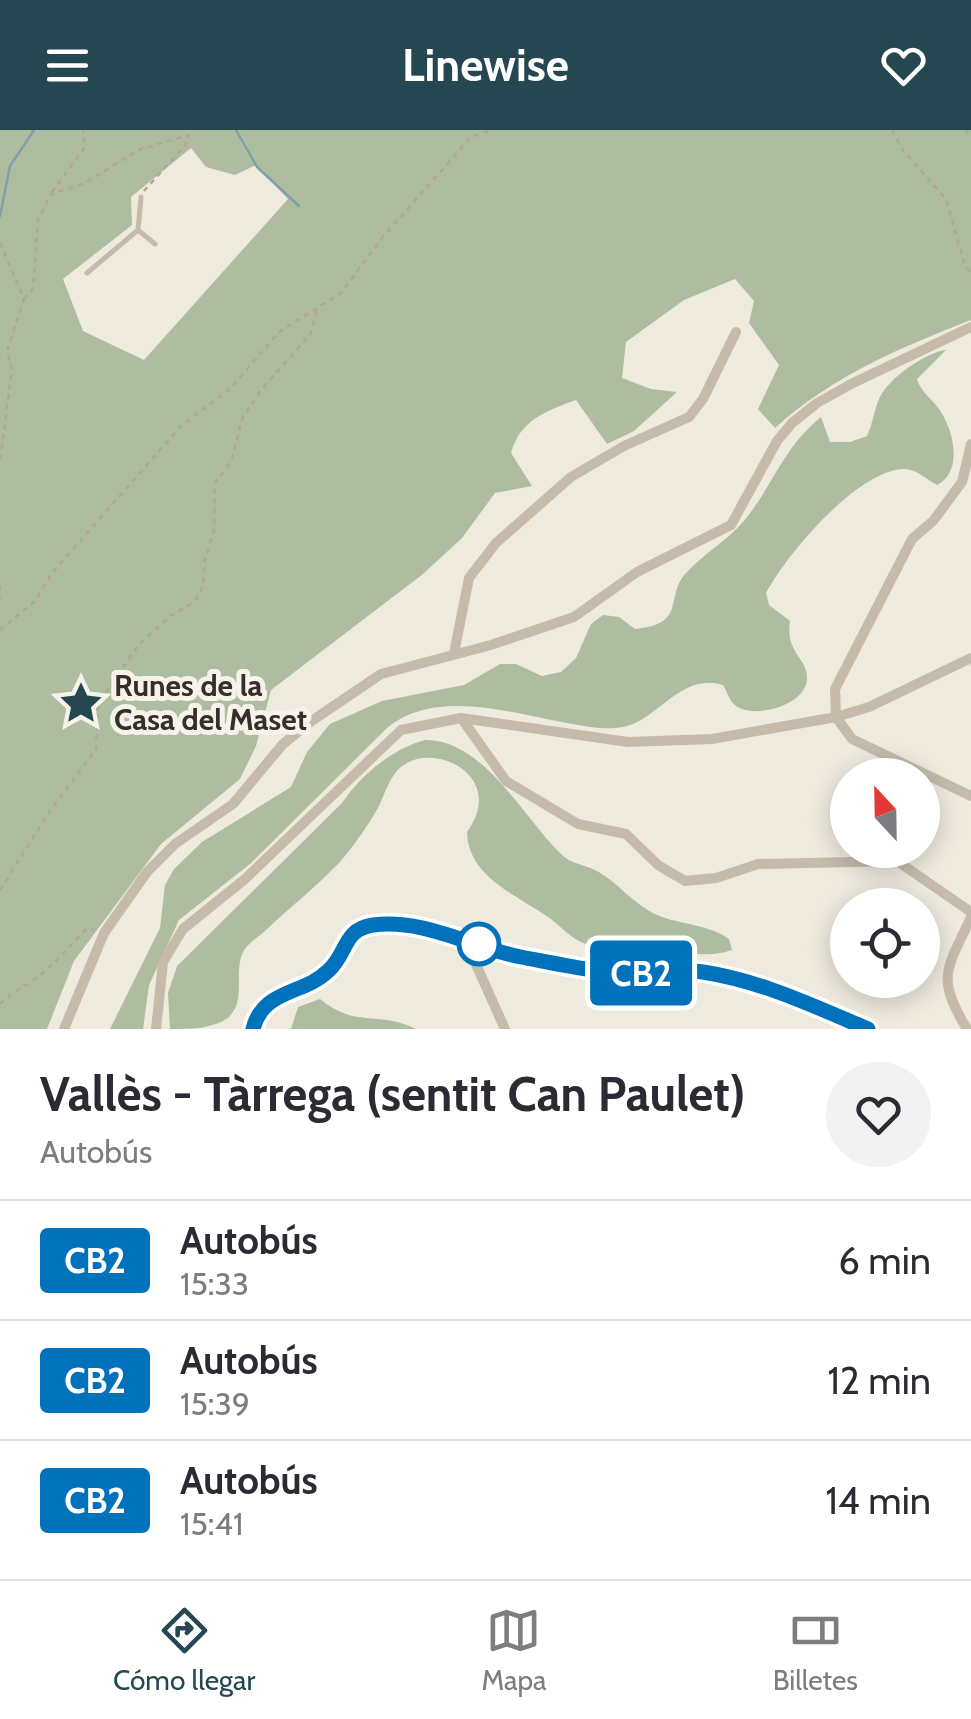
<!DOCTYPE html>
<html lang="es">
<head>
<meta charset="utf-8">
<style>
  :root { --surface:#fff; --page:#f2f2f3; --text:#2b2b33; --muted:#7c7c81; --line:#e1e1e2; --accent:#244751 }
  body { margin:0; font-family:Cabin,sans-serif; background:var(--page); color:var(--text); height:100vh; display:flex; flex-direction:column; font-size:38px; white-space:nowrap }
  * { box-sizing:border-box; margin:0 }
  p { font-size:32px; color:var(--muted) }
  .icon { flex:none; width:55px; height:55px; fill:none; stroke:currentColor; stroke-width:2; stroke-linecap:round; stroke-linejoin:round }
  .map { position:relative; height:899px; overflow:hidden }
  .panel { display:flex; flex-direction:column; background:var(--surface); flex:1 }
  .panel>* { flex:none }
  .badge { padding:0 20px; border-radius:8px; font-size:35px; line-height:65px }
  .needle { width:65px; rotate:338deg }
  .buttons { position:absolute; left:830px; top:628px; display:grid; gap:20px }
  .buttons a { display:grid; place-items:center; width:110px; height:110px; border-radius:50%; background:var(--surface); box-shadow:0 5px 25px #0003; font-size:50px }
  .map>.badge { position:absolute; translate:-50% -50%; box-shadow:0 0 0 5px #fff }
  .round { display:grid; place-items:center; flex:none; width:105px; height:105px; border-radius:52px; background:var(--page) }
  .head { display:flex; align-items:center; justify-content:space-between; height:170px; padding:0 40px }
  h1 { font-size:48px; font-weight:700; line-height:75px }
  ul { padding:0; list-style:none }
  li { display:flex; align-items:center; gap:30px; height:120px; padding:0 40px; border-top:2px solid var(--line) }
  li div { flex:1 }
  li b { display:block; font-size:38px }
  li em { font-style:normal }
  li .badge { min-width:110px; font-weight:700; text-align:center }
  header { display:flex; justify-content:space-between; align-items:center; height:130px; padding:0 40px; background:var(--accent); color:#fff; font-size:45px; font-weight:700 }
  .menu { display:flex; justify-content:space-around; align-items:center; height:140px; border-top:2px solid var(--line); background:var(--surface); font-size:28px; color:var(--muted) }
  .menu a { display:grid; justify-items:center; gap:5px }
  .menu .selected { color:var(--accent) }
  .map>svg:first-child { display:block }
  .green { fill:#aebd9f; fill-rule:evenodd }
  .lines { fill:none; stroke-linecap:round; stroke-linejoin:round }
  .stream { stroke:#80a1a9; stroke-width:2.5 }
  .path { stroke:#b2a695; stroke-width:2.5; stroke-dasharray:5 5; stroke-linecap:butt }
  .service { stroke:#c6bbab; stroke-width:5 }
  .minor { stroke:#c6bbab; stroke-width:10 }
  .tertiary { stroke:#c6bbab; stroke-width:14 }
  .line-casing { stroke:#fff; stroke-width:22 }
  .line { stroke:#0072bc; stroke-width:15 }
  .stop-dot { fill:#fff; stroke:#0072bc; stroke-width:5 }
  .labels { text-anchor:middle; stroke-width:10; stroke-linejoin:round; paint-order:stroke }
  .poi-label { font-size:30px; font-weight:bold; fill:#352f29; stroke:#f7f3ea; text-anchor:start }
</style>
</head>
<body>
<header><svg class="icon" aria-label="menu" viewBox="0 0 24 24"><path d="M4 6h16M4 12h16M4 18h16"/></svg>Linewise<svg class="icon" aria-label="heart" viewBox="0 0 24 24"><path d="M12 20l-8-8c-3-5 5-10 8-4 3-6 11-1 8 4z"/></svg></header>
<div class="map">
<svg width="971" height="899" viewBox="0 0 971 899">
  <rect width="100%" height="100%" fill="#efeade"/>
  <path class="green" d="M0,0H971V190C899,218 833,246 775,298L758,279L779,235L749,193L754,171L735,149L684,170L626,212L622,248L651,259L677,262L634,301L607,314L576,270C546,281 520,290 511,323L532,356L495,363L462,408L423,444L271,560L256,616L240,649L161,714L74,831L47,899H0ZM191,18L206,37L235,45L256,35L288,69L144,230L83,201L63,149L132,95L131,67Z
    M946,220L917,249C921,263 933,269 941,282C954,302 963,342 937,355C926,349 916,338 902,339C855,343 787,424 766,463L769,475L790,491C785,524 808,527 807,549C806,576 752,590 735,575C729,571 727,561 723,555C683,542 659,587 627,596C610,601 589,597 573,594C516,585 436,556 386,599L250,734L179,790L149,855L143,899H110L160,798L165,755L174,739L202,712L291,657L307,622L330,594L382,571L464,555L500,534H516L542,546L561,542L576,528L591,494L603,485L619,487L635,499C688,494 664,467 686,443C703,424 727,411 743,392C774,355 781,320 821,287L830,312H850L867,306C873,294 874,279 880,267C890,247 925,223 946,220Z
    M425,610C483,609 524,688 561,724C571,734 583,734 595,740C618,752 633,774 657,785C681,795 708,794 729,809L732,820C703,830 677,819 648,817C628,816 605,819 586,814C572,810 561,796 548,787C517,765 468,747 467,702C510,643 425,606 396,642C388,652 384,665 379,676C368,696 353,717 339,733C316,757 289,778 265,801C257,808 248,813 243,822C233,844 247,871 228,888C211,899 192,899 170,899L168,863L177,836L342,673C361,645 392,619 425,610Z
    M320,869C357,899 377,880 416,899H291L298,877Z"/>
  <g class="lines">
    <path class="stream" d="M236,0L257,37L299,76
      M0,86L10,36L34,0"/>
    <path class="path" d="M892,0L902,19L946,69L965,136L971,143
      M965,0L971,5
      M52,62L85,17L83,0
      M0,113L24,169L7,221L12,239L0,331
      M24,169L33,159L38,90L51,64L85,53L138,20L188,5V12L143,62
      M0,456V469
      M0,500L35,471L52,443L182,295L231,258L279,202L341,163L382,108L471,7L491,0
      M0,760L50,681L96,619L98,574L139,514L172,485L195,471L203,457L205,429L214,400L215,353L232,330L242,289L260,261L310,205L317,180
      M0,874C12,861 27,856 40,845C58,831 71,814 87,798L93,800"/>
    <path class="service" d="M141,67L138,100L155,114
      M87,143L138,100"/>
    <path class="minor" d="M971,314L962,352L933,391L912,409L835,559L836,587L852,609L971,666
      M454,523L469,448L496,413L571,347L624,316L689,287L703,269L736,202
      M462,589L506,651L578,694L626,704L658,735L685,751L716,748L758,734L897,731L971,782
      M472,811L474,830L505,899
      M64,899L104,803L147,742L175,714L233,674L283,614L313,590L381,544L491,515L574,487L637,442L731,395L777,311L792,293L817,273L853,253L971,197
      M156,899L163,832L183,799L245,749L401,600L461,588L628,612L712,609L836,587L869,577L971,528
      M967,899C935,846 947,840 971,787"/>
    <path class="tertiary" d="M254,899C263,859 303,865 328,841C346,825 343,798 373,795C422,789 468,816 514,825C553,834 595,842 634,843C658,843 680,838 703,842C762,850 814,876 868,899"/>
  </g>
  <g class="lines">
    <g class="line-casing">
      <path id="line" d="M253,899C263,859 303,865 328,841C347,825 343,799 373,795C424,788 473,818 521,827C558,834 597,843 634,843C657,843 680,838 703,842C761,851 814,876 868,899"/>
    </g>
    <use href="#line" class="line"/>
  </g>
  <defs>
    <g id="sight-bare" transform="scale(3.45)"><path d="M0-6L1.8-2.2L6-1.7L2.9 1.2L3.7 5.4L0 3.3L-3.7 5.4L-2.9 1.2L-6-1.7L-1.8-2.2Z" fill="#244751" stroke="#f7f3ea" stroke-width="2.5" paint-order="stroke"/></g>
  </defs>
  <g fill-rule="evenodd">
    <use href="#sight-bare" x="81" y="573"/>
  </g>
  <circle class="stop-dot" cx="479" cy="814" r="20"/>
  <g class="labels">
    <g class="poi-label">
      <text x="114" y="566">Runes de la<tspan x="114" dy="34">Casa del Maset</tspan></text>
    </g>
  </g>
</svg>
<div class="buttons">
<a><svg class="needle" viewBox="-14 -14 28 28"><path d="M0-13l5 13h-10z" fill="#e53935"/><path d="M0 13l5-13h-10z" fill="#7c7c81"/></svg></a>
<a><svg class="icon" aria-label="locate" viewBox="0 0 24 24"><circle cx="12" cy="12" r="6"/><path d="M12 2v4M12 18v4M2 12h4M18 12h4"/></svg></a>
</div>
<b class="badge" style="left:641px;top:843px;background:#0072bc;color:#fff">CB2</b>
</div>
<section class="panel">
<div class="head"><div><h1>Vallès - Tàrrega (sentit Can Paulet)</h1><p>Autobús</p></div><a class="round"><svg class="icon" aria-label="heart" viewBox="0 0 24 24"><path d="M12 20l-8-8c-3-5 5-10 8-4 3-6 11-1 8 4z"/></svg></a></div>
<ul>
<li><span class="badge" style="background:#0072bc;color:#fff">CB2</span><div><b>Autobús</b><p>15:33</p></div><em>6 min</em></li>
<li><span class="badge" style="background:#0072bc;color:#fff">CB2</span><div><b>Autobús</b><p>15:39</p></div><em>12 min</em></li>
<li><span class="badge" style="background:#0072bc;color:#fff">CB2</span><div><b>Autobús</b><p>15:41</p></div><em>14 min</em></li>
</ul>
</section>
<nav class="menu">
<a class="selected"><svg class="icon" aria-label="directions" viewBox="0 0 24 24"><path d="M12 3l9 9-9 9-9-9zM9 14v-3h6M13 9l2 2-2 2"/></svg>Cómo llegar</a>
<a><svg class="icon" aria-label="map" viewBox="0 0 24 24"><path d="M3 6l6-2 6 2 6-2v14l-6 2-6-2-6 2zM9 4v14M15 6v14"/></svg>Mapa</a>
<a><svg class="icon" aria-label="tickets" viewBox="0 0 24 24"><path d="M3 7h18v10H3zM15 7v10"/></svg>Billetes</a>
</nav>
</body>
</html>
